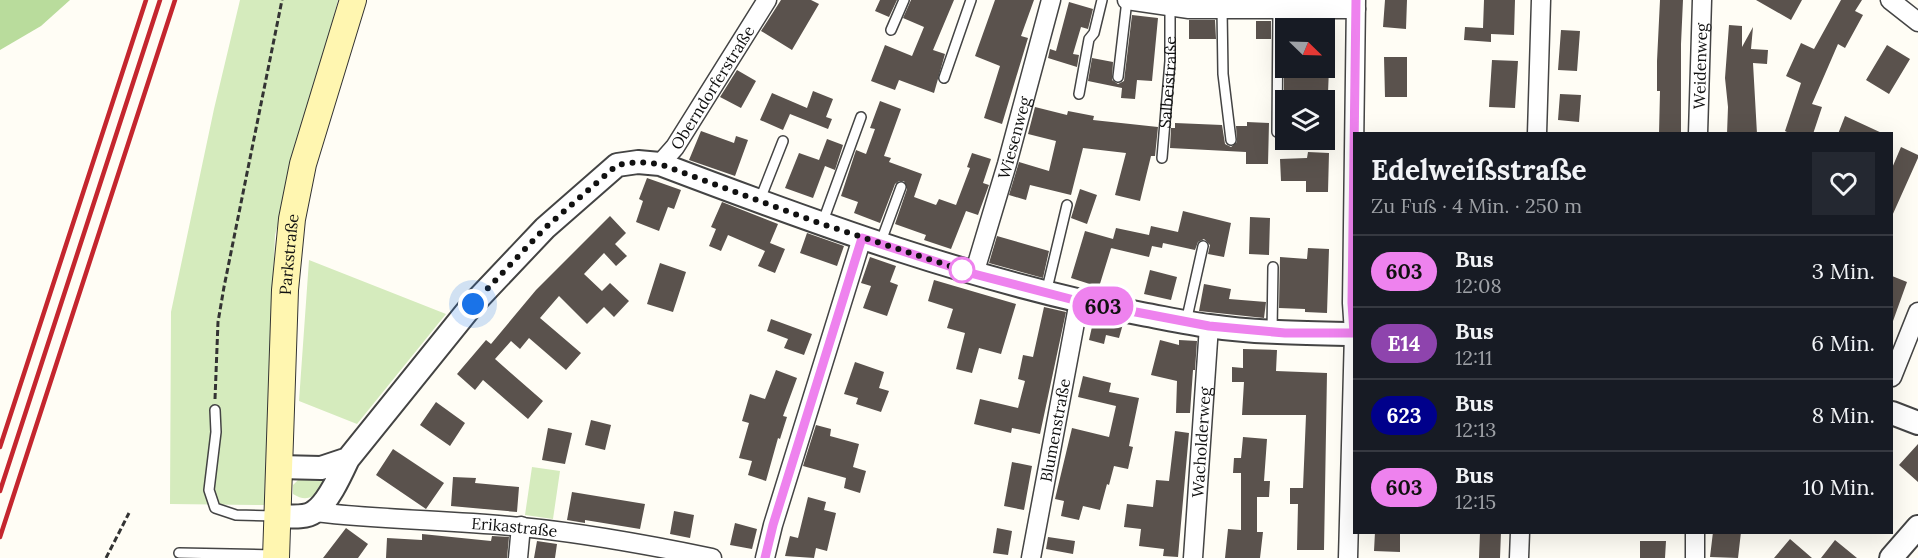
<!DOCTYPE html>
<html lang="de">
<head>
<meta charset="utf-8">
<style>
  :root { --surface:#171b24; --page:#242831; --text:#f1f3f6; --muted:#9ea1a6; --line:#363941 }
  body { margin:0; font-family:Lora,serif; background:var(--page); color:var(--text); height:100vh; display:flex; flex-direction:column; font-size:22px; white-space:nowrap }
  * { box-sizing:border-box; margin:0 }
  p { font-size:20px; color:var(--muted) }
  .icon { flex:none; width:33px; height:33px; fill:none; stroke:currentColor; stroke-width:2; stroke-linecap:round; stroke-linejoin:round }
  .map { position:relative; flex:1; overflow:hidden }
  .details { position:absolute; left:1353px; top:132px; width:540px; height:402px; display:flex; flex-direction:column; background:var(--surface); border-radius:0px; box-shadow:0 6px 24px #0002 }
  .details>* { flex:none }
  .badge { padding:0 12px; border-radius:20px; font-size:21px; line-height:39px }
  .needle { width:39px; rotate:113deg }
  .controls { position:absolute; left:1275px; top:18px; display:grid; gap:12px }
  .controls a { display:grid; place-items:center; width:60px; height:60px; border-radius:0px; background:var(--surface); box-shadow:0 6px 24px #0002; font-size:30px }
  .you { position:absolute; width:30px; height:30px; margin:-15px; border:4px solid #fff; border-radius:50%; background:#1a73e8; box-shadow:0 0 0 9px #1a73e833 }
  .map>.badge { position:absolute; translate:-50% -50%; box-shadow:0 0 0 3px #fff }
  .round { display:grid; place-items:center; flex:none; width:63px; height:63px; border-radius:0px; background:var(--page) }
  .headline { display:flex; align-items:center; justify-content:space-between; height:102px; padding:0 18px }
  h1 { font-size:28px; font-weight:700; line-height:45px }
  ul { padding:0; list-style:none }
  li { display:flex; align-items:center; gap:18px; height:72px; padding:0 18px; border-top:2px solid var(--line) }
  li div { flex:1 }
  li b { display:block; font-size:22px }
  li em { font-style:normal }
  li .badge { min-width:66px; font-weight:700; text-align:center }
  .map>svg:first-child { display:block }
  .green { fill:#d5ebbd }
  .forest { fill:#b9dc9c }
  .building { fill:#5a524d }
  .lines { fill:none; stroke-linecap:round; stroke-linejoin:round }
  .service-casing { stroke:#444; stroke-width:12 }
  .minor-casing { stroke:#444; stroke-width:21 }
  .tertiary-casing { stroke:#444; stroke-width:26 }
  .secondary-casing { stroke:#333; stroke-width:28 }
  .path { stroke:#333; stroke-width:3; stroke-dasharray:6 3; stroke-linecap:butt }
  .service { stroke:#fff; stroke-width:9 }
  .minor { stroke:#fff; stroke-width:18 }
  .tertiary { stroke:#fff; stroke-width:22 }
  .secondary { stroke:#fff6b0; stroke-width:26 }
  .rail { stroke:#c4262e; stroke-width:4.5 }
  .line-casing { stroke:#fff; stroke-width:14 }
  .line { stroke:#ee82ee; stroke-width:9 }
  .walk { stroke:#111; stroke-width:6; stroke-dasharray:0 10.8 }
  .stop-dot { fill:#fff; stroke:#ee82ee; stroke-width:3 }
  .labels { text-anchor:middle; stroke-width:6; stroke-linejoin:round; paint-order:stroke }
  .street-label { font-size:16px; fill:#111; stroke:#fff }
</style>
</head>
<body>
<div class="map">
<svg width="1918" height="558" viewBox="0 0 1918 558">
  <rect width="100%" height="100%" fill="#fffdf5"/>
  <path class="green" d="M240,0H338L275,235L264,505L170,504L171,312L214,109Z
    M309,260L446,314L357,424L299,401Z
    M532,467L560,471L553,519L525,515Z
    M328,479C320,492 310,505 293,494V485L298,480Z"/>
  <path class="forest" d="M0,0H70L41,26L0,50Z"/>
  <path class="building" d="M781,0H811L819,4L792,50L761,31Z
    M880,0H897L889,17L875,11Z
    M911,0H954L933,50L945,54L934,93L899,80L895,90L871,81L885,45L912,56L924,27L903,18Z
    M995,0H1034L1021,36L1028,38L1002,124L984,118L1000,66L975,56Z
    M1385,0H1407L1406,29L1383,27Z
    M1484,0H1515L1514,35L1491,34V42L1464,40L1465,27L1483,28Z
    M1660,0H1683L1681,44V134H1659L1660,91H1657V61Z
    M1756,0H1802L1791,20Z
    M1841,0H1862L1855,11L1863,15L1845,48L1838,44L1812,104L1822,107L1813,134H1791L1785,131L1801,83L1786,76L1801,43L1814,49Z
    M1069,2L1093,9L1088,29L1081,27L1073,54L1079,55L1077,67L1048,58L1050,49L1056,51Z
    M1132,15L1158,18L1152,81L1137,80L1135,99L1121,98L1122,88L1088,81L1092,58L1113,62L1112,80L1118,84L1124,81Z
    M1189,20H1215L1216,39H1189Z
    M1256,21H1271V39H1256Z
    M1729,25L1742,26V47L1753,27L1751,49L1768,50L1767,64L1753,63L1757,134H1727L1728,107L1725,78Z
    M1561,30L1580,31L1577,71L1558,70Z
    M1887,45L1910,59L1889,94L1866,80Z
    M1384,57H1407V97H1385Z
    M1492,60L1518,61L1515,108L1489,107Z
    M1284,68H1329L1328,93H1296V98L1284,99Z
    M737,70L756,81L741,108L720,97Z
    M813,91L833,99L826,117L832,119L828,129L790,114L783,130L760,120L772,93L807,108Z
    M1560,94L1581,95L1579,122L1558,120Z
    M880,101L901,109L884,156L891,158L889,162L922,174L914,197L936,205L939,199L956,205L970,168L967,167L972,153L991,159L983,183L989,185L978,215L966,211L951,249L924,240L926,235L895,224L907,189L904,181H899L895,184L880,223L854,213L858,202L841,196L856,150L866,154L875,129L870,128Z
    M1035,107L1067,115L1068,111L1094,116L1093,120L1158,127L1155,156H1151L1140,201L1115,195L1126,153L1083,148L1071,195L1030,185L1026,200L1009,195L1019,162L1049,171L1056,141L1028,134Z
    M1845,116L1884,134H1838Z
    M1247,122L1269,123L1268,164H1246V152L1170,148L1171,128H1175V123L1222,125L1225,144L1231,147L1237,142L1236,126H1247Z
    M701,131L734,143L736,136L748,140L735,176L689,160Z
    M827,139L843,145L835,170L825,166L813,198L785,188L799,153L819,160Z
    M1901,147L1918,155V158L1892,216V168Z
    M1308,152L1329,153L1328,192H1306V181H1281L1280,159L1307,158Z
    M647,178L681,190L674,209L668,207L659,231L636,222L643,201L639,199Z
    M1080,189L1097,195L1087,224L1071,218Z
    M722,202L778,224L770,243L785,249L775,273L758,266L765,251L728,235L721,251L709,246L716,229L711,227Z
    M1183,211L1231,223L1224,257L1208,254L1210,245L1204,239L1198,242L1195,250L1163,243L1162,248L1152,246L1149,257L1111,248L1112,245L1099,287L1071,278L1085,231L1113,239L1116,228L1149,235L1151,226L1178,232Z
    M610,216L626,233L615,244L627,256L616,266L604,253L584,274L602,291L610,283L629,301L614,317L604,307L587,324L559,296L540,318L581,353L566,370L529,338L520,349L511,341L495,359L543,401L528,419L483,380L475,390L457,374L486,340L491,344L536,290Z
    M1250,217L1270,218L1269,255L1249,254Z
    M807,233L844,246L837,266L800,253Z
    M997,236L1049,251L1043,278L989,263Z
    M1308,248L1329,249L1327,313L1305,312V309L1279,308L1280,257L1307,259Z
    M870,257L896,266L890,282L898,285L887,316L863,308L871,286L861,283Z
    M660,263L686,272L673,312L647,304Z
    M1150,270L1177,277L1171,300L1144,294Z
    M1892,276L1907,282L1893,321H1892Z
    M934,280L1016,304L1001,354L979,348L972,373L956,369L965,333L947,328L953,309L928,301Z
    M1204,284L1231,289L1229,299L1266,302L1264,318L1199,311Z
    M1044,307L1066,312L1040,434L1012,428L1011,433L974,424L980,399L1018,408L1025,381L1018,379L1023,355L1033,357Z
    M1094,318L1123,324L1119,338L1106,335L1104,344L1089,340Z
    M771,319L812,334L804,355L784,348L788,339L767,331Z
    M1160,340L1179,345V340L1197,341L1195,370H1193L1190,413H1176L1177,381L1151,375Z
    M1243,349L1277,350L1276,371L1327,373L1324,550H1297L1298,504H1290V488H1303L1306,415H1242L1244,382H1232V367L1243,368Z
    M855,362L884,372L879,388L889,391L881,412L856,404L858,398L844,394Z
    M776,370L797,378L783,416L787,417L780,439L778,438L766,481L748,475L752,461L739,458L749,423L742,421L750,394L765,399Z
    M1083,376L1111,383L1109,392L1139,398L1129,446L1133,447L1128,469L1114,466L1109,485L1107,484L1100,510L1083,506L1079,520L1061,516L1064,501L1055,499L1072,428L1109,437L1116,406L1078,397Z
    M436,402L465,423L450,446L420,425Z
    M591,420L611,425L605,450L585,445Z
    M816,425L831,429L830,436L859,444L853,467L866,471L860,493L844,488L846,478L803,466Z
    M548,428L572,433L565,464L542,460Z
    M1175,431L1189,433L1178,557L1163,556L1164,549L1139,546L1141,529L1124,527L1127,504L1153,507L1156,480L1169,481Z
    M1243,437L1267,439L1264,481H1270L1269,497H1257V532H1263L1260,558H1225L1228,529L1241,530V473H1233L1234,458H1241Z
    M1918,444V482L1899,465Z
    M393,449L444,483L426,509L376,475Z
    M1012,462L1032,466L1024,510L1004,506Z
    M453,477L476,478L475,483L519,487L517,512L451,506Z
    M572,492L645,504L640,529L585,520V523L567,520Z
    M808,497L826,502L824,510L836,513L827,551L816,548L814,558L785,556L790,536L798,538Z
    M674,511L694,515L690,538L670,534Z
    M735,523L757,529L752,549L730,545Z
    M346,528L368,544L358,558H323Z
    M997,528L1012,531L1008,555L993,553Z
    M1375,532H1400V552L1374,551Z
    M1480,532H1501L1500,558H1479Z
    M1713,532H1741L1738,558L1710,557Z
    M422,534L491,541L492,536L509,537L507,558H386L387,538L422,540Z
    M1048,537L1075,541L1073,554L1046,549Z
    M1790,539L1812,558H1774Z
    M1835,540L1857,558H1821Z
    M537,541L557,544L555,558H534Z
    M1640,541H1666L1665,558H1640Z"/>
  <g class="lines">
    <g class="service-casing">
      <g id="service">
        <path d="M1222,9L1223,74L1231,140"/>
        <path d="M891,30L904,0"/>
        <path d="M1118,77L1127,0"/>
        <path d="M944,78L971,0"/>
        <path d="M1079,94L1089,39L1094,33L1102,0"/>
        <path d="M1277,132L1278,9"/>
        <path id="s1" d="M1162,158L1170,61V6"/>
        <path d="M759,202L783,141"/>
        <path d="M822,224L861,117"/>
        <path d="M880,244L901,187"/>
        <path d="M1046,293L1067,205"/>
        <path d="M1186,322L1203,246"/>
        <path d="M1272,331L1273,267"/>
        <path d="M215,410L216,432L209,490L215,508L236,515L276,516"/>
        <path d="M179,553L274,555"/>
      </g>
    </g>
    <g class="minor-casing">
      <g id="minor">
        <path d="M1127,0L1189,9H1356"/>
        <path d="M1890,0L1918,22"/>
        <path d="M1537,134L1541,0"/>
        <path id="s2" d="M1698,134L1702,0"/>
        <path id="s3" d="M660,164L675,147L767,0"/>
        <path id="s4" d="M974,274L1007,164L1051,0"/>
        <path d="M1892,377L1918,312"/>
        <path id="s5" d="M315,512C383,520 453,520 521,527C585,533 649,545 712,558"/>
        <path d="M518,558L521,526"/>
        <path d="M765,558L773,525L862,238"/>
        <path id="s6" d="M1031,558L1079,301"/>
        <path id="s7" d="M1193,558L1209,326"/>
        <path d="M1348,558L1354,333L1352,303L1356,0"/>
        <path d="M1519,558L1520,532"/>
        <path d="M1695,558V532"/>
      </g>
    </g>
    <g class="tertiary-casing">
      <path id="tertiary" d="M1892,413L1918,423
        M279,467L321,468L348,459
        M276,516C287,516 305,519 314,512C328,503 341,474 348,459L473,304L545,228L617,165L638,162L660,164C818,224 976,282 1142,314C1164,318 1187,323 1209,326C1257,333 1306,333 1354,334
        M1891,558L1918,527"/>
    </g>
    <g class="secondary-casing">
      <g id="secondary">
        <path id="s8" d="M276,558L285,290L292,219L303,164L353,0"/>
      </g>
    </g>
    <path class="path" d="M215,399L218,322L224,287L282,0
      M106,558L129,513"/>
    <use href="#service" class="service"/>
    <use href="#minor" class="minor"/>
    <use href="#tertiary" class="tertiary"/>
    <use href="#secondary" class="secondary"/>
    <path class="rail" d="M0,447L146,0
      M0,491L160,0
      M0,537L175,0"/>
  </g>
  <g class="lines">
    <g class="line-casing">
      <path id="line" d="M765,558L773,525L862,238L974,274L1078,301L1209,326L1285,333H1354L1352,303L1356,0"/>
    </g>
    <use href="#line" class="line"/>
    <path class="walk" d="M473,304L545,228L617,165L638,162L660,164L822,224L962,270"/>
  </g>
  <circle class="stop-dot" cx="962" cy="270" r="12"/>
  <g class="labels">
    <g class="street-label">
      <text dy="6" stroke="none"><textPath href="#s2" startOffset="68">Weidenweg</textPath></text>
      <text dy="6" stroke="none"><textPath href="#s1" startOffset="76">Salbeistraße</textPath></text>
      <text dy="6" stroke="none"><textPath href="#s3" startOffset="93">Oberndorferstraße</textPath></text>
      <text dy="6" stroke="none"><textPath href="#s4" startOffset="142">Wiesenweg</textPath></text>
      <text dy="6" stroke="none"><textPath href="#s8" startOffset="304">Parkstraße</textPath></text>
      <text dy="6" stroke="none"><textPath href="#s6" startOffset="130">Blumenstraße</textPath></text>
      <text dy="6" stroke="none"><textPath href="#s7" startOffset="116">Wacholderweg</textPath></text>
      <text dy="6" stroke="none"><textPath href="#s5" startOffset="200">Erikastraße</textPath></text>
    </g>
  </g>
</svg>
<div class="controls">
<a><svg class="needle" viewBox="-14 -14 28 28"><path d="M0-13l5 13h-10z" fill="#e53935"/><path d="M0 13l5-13h-10z" fill="#9ea1a6"/></svg></a>
<a><svg class="icon" aria-label="layers" viewBox="0 0 24 24"><path d="M12 4l9 5-9 5-9-5zM3 14l9 5 9-5"/></svg></a>
</div>
<div class="you" style="left:473px;top:304px"></div>
<b class="badge" style="left:1103px;top:306px;background:#ee82ee;color:#111">603</b>
<section class="details">
<div class="headline"><div><h1>Edelweißstraße</h1><p>Zu Fuß · 4 Min. · 250 m</p></div><a class="round"><svg class="icon" aria-label="heart" viewBox="0 0 24 24"><path d="M12 20l-8-8c-3-5 5-10 8-4 3-6 11-1 8 4z"/></svg></a></div>
<ul>
<li><span class="badge" style="background:#ee82ee;color:#111">603</span><div><b>Bus</b><p>12:08</p></div><em>3 Min.</em></li>
<li><span class="badge" style="background:#8e44ad;color:#fff">E14</span><div><b>Bus</b><p>12:11</p></div><em>6 Min.</em></li>
<li><span class="badge" style="background:#00008b;color:#fff">623</span><div><b>Bus</b><p>12:13</p></div><em>8 Min.</em></li>
<li><span class="badge" style="background:#ee82ee;color:#111">603</span><div><b>Bus</b><p>12:15</p></div><em>10 Min.</em></li>
</ul>
</section>
</div>
</body>
</html>
